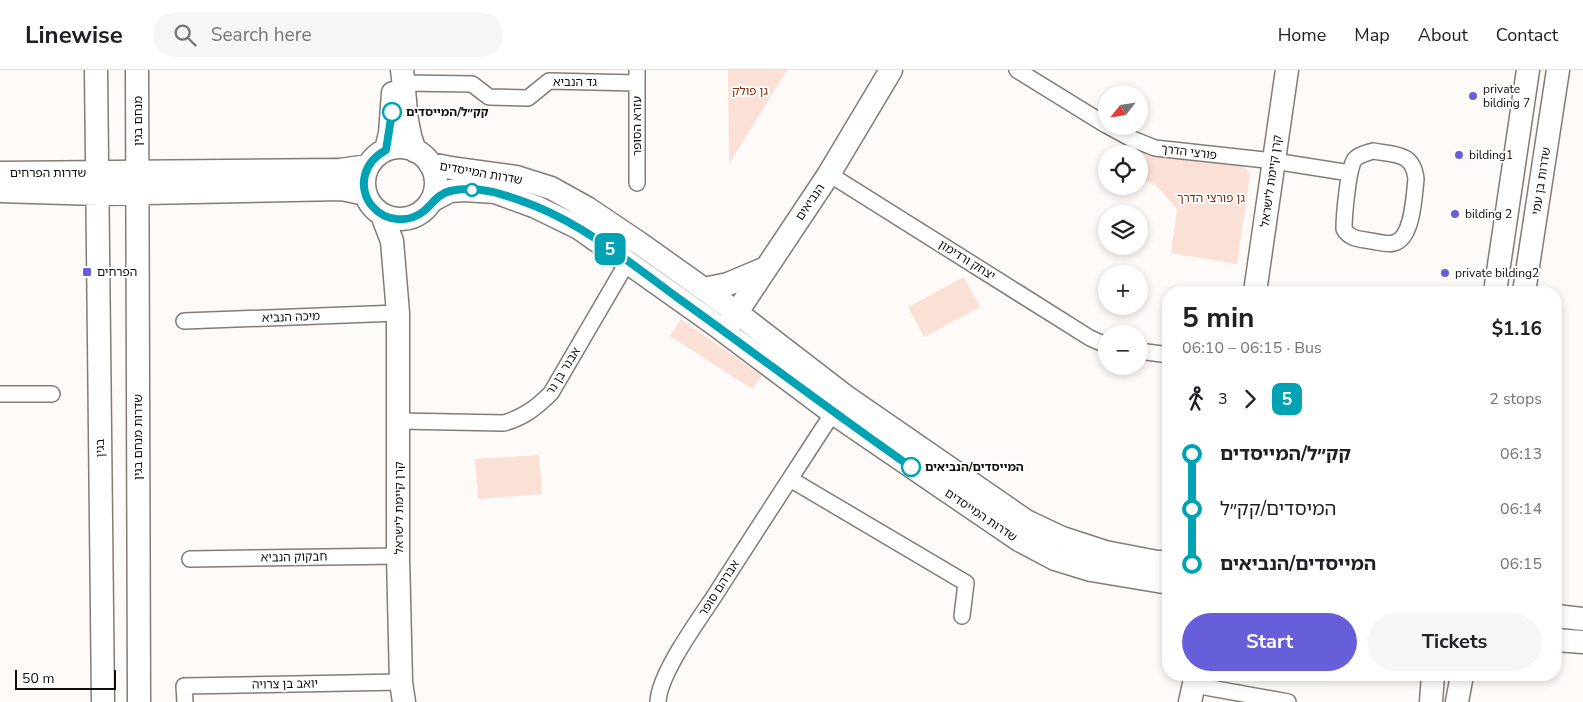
<!DOCTYPE html>
<html lang="en">
<head>
<meta charset="utf-8">
<style>
  :root { --surface:#fff; --page:#f6f6f6; --text:#202124; --muted:#757577; --line:#e0e0e0; --accent:#675fd9 }
  body { margin:0; font-family:"Nunito Sans","Noto Sans Hebrew",sans-serif; background:var(--page); color:var(--text); height:100vh; display:flex; flex-direction:column; font-size:19px; white-space:nowrap }
  * { box-sizing:border-box; margin:0 }
  p { font-size:16px; color:var(--muted) }
  .icon { flex:none; width:28px; height:28px; fill:none; stroke:currentColor; stroke-width:2; stroke-linecap:round; stroke-linejoin:round }
  .map { position:relative; flex:1; overflow:hidden }
  .drawer { position:absolute; left:1162px; top:216px; width:400px; height:395px; display:flex; flex-direction:column; background:var(--surface); border-radius:20px; box-shadow:0 2px 8px #0003 }
  .drawer>* { flex:none }
  .badge { padding:0 10px; border-radius:8px; font-size:18px; line-height:32px }
  .needle { width:32px; rotate:240deg }
  .fabs { position:absolute; left:1098px; top:15px; display:grid; gap:10px }
  .fabs a { display:grid; place-items:center; width:50px; height:50px; border-radius:50%; background:var(--surface); box-shadow:0 2px 8px #0003; font-size:25px }
  .scale { position:absolute; left:15px; bottom:12px; width:101px; box-sizing:border-box; padding-left:5px; border:2px solid #100d0b; border-top:0; font-size:14px; line-height:18px; white-space:nowrap; color:#100d0b; -webkit-text-stroke:4px #fff; paint-order:stroke }
  .map>.badge { position:absolute; translate:-50% -50%; box-shadow:0 0 0 2px #fff }
  .legs { display:flex; align-items:center; gap:8px; height:55px; padding:0 20px; font-size:16px }
  .legs p { margin-inline-start:auto }
  .head { display:flex; align-items:center; justify-content:space-between; height:85px; padding:0 20px }
  h1 { font-size:28px; font-weight:700; line-height:38px }
  .primary-button { display:flex; gap:10px; margin-top:auto; padding:10px 20px }
  .primary-button a { flex:1; height:58px; border-radius:30px; background:var(--accent); color:#fff; font-size:20px; font-weight:700; line-height:58px; text-align:center }
  .primary-button a+a { background:var(--page); color:var(--text) }
  ul { padding:0 20px; list-style:none }
  li { display:flex; align-items:center; gap:18px; height:55px; font-size:19px }
  li i { display:grid; place-items:center; width:8px; height:100%; margin:0 6px; background:currentColor }
  li i::after { content:''; width:12px; height:12px; margin:-6px; border:4px solid; border-radius:50%; background:var(--surface) }
  li p { margin-inline-start:auto }
  li:first-child i { background:linear-gradient(#0000 50%,currentColor 0) }
  li:last-child i { background:linear-gradient(currentColor 50%,#0000 0) }
  header { display:flex; align-items:center; gap:30px; box-sizing:border-box; height:70px; padding:0 25px; background:var(--surface); border-bottom:1px solid var(--line) }
  header strong { font-size:24px }
  nav { display:flex; gap:28px; margin-inline-start:auto; font-size:18px }
  .search { width:350px; height:45px; background:var(--page); display:flex; align-items:center; gap:12px; box-sizing:border-box; padding:0 18px; border-radius:28px; color:var(--muted); font-size:19px }
  .map>svg:first-child { display:block }
  .green { fill:#fbe0d6 }
  .lines { fill:none; stroke-linecap:round; stroke-linejoin:round }
  .street-casing { stroke:#847b77; stroke-width:18 }
  .secondary-casing { stroke:#847b77; stroke-width:25 }
  .street { stroke:#fff; stroke-width:15 }
  .secondary { stroke:#fff; stroke-width:22 }
  .line-1-casing { stroke:#fff; stroke-width:11 }
  .line-1 { stroke:#00a3b4; stroke-width:8 }
  .poi-dot { fill:#675fd9; stroke:#fff; stroke-width:2 }
  .stop-1-dot { fill:#fff; stroke:#00a3b4; stroke-width:2.5 }
  .labels { text-anchor:middle; stroke-width:4; stroke-linejoin:round; paint-order:stroke }
  .street-label { font-size:12px; fill:#100d0b; stroke:#fff }
  .poi-label { font-size:12px; fill:#100d0b; stroke:#fff; text-anchor:start }
  .park-label { font-size:12px; fill:#7d2f0f; stroke:#fff }
  .stop-label { font-size:12px; font-weight:bold; fill:#100d0b; stroke:#fff; text-anchor:start }
</style>
</head>
<body>
<header>
<strong>Linewise</strong>
<div class="search"><svg class="icon" aria-label="search" viewBox="0 0 24 24"><circle cx="10" cy="10" r="6"/><path d="M15 15l6 6"/></svg>Search here</div>
<nav><a>Home</a><a>Map</a><a>About</a><a>Contact</a></nav>
</header>
<div class="map">
<svg width="1583" height="632" viewBox="0 0 1583 632">
  <rect width="100%" height="100%" fill="#fefaf8"/>
  <path class="green" d="M728,0H787L729,94Z
    M1138,81L1243,97L1248,100L1250,106L1237,194L1171,183L1177,139L1154,113L1139,110Z
    M964,207L980,237L924,267L908,237Z
    M681,249L762,306L752,319L670,266Z
    M539,385L542,424L478,429L475,389Z"/>
  <g class="lines">
    <g class="street-casing">
      <path id="street" d="M637,0V113
        M1017,0L1106,55
        M404,13L472,14L489,27L528,28L549,11L637,13
        M1108,56L1130,68L1155,78L1274,91L1350,103
        M1373,81C1395,85 1413,82 1416,109C1414,126 1413,168 1394,173C1387,175 1378,172 1371,171C1360,169 1349,169 1344,159C1344,147 1348,97 1355,89C1360,84 1367,83 1373,81Z
        M829,104L1090,268L1106,275
        M184,251L398,243
        M1139,281L1169,285
        M0,324H52
        M399,351L504,353C524,347 536,338 551,323L628,191
        M790,409L966,513L962,546
        M190,489L398,486
        M1194,615L1288,632
        M185,632L184,616L401,612
        M658,632C659,603 701,547 717,522C757,459 798,397 838,335"/>
    </g>
    <g class="secondary-casing">
      <path id="secondary" d="M96,0L103,632
        M137,0L139,632
        M402,0C406,29 404,53 415,81
        M364 113a36 36 0 1 1 72 0a36 36 0 1 1-72 0Z
        M386,80L390,63L393,23
        M430,94L457,99L516,107L551,118L587,138L639,173L736,242L845,326L1026,451L1062,468L1105,482L1157,492H1169
        M0,103L340,100L368,96
        M0,121L97,124L342,119L365,124
        M431,131L450,121L464,120L495,122L536,137L579,158L713,253L833,343L1019,470L1055,489L1091,500L1169,513
        M382,145L392,171L398,243V486L401,612L404,632
        M704,219L728,214L766,198
        M1255,222L1287,0
        M1495,222L1528,0
        M1524,222L1558,0
        M729,254L829,104L891,0
        M1556,546L1583,549
        M1556,570L1583,572
        M1190,632L1196,605
        M1431,632L1433,605
        M1457,632L1462,605"/>
    </g>
    <use href="#street" class="street"/>
    <use href="#secondary" class="secondary"/>
  </g>
  <g class="lines">
    <g class="line-1-casing">
      <path id="line-1" d="M392,42L386,80C375,86 368,93 365,105C362,116 365,129 373,137C386,152 409,153 424,141C433,133 438,124 450,121C479,114 509,126 535,136C587,157 633,195 678,228C756,284 832,342 911,397"/>
    </g>
    <use href="#line-1" class="line-1"/>
  </g>
  <g class="poi-dot">
    <circle cx="1473" cy="26" r="5"/>
    <circle cx="1459" cy="85" r="5"/>
    <circle cx="1455" cy="144" r="5"/>
    <rect x="82" y="197" width="10" height="10" rx="2.5"/>
    <circle cx="1445" cy="203" r="5"/>
  </g>
  <g class="stop-1-dot">
    <circle cx="392" cy="42" r="9"/>
    <circle cx="472" cy="120" r="6"/>
    <circle cx="911" cy="397" r="9"/>
  </g>
  <g class="labels">
    <g class="street-label">
      <text x="575" y="16">גד הנביא</text>
      <text transform="translate(138 51) rotate(-90)" y="4">מנחם בגין</text>
      <text transform="translate(637 56) rotate(-90)" y="4">עזרא הסופר</text>
      <text transform="translate(1189 82) rotate(7)" y="4">פורצי הדרך</text>
      <text x="48" y="107">שדרות הפרחים</text>
      <text transform="translate(481 103) rotate(10)" y="4">שדרות המייסדים</text>
      <text transform="translate(1271 111) rotate(-82)" y="4">קרן קיימת לישראל</text>
      <text transform="translate(1541 111) rotate(-81)" y="4">שדרות בן עמי</text>
      <text transform="translate(810 132) rotate(-56)" y="4">הנביאים</text>
      <text transform="translate(967 190) rotate(32)" y="4">יצחק ורדימון</text>
      <text transform="translate(291 247) rotate(-2)" y="4">מיכה הנביא</text>
      <text transform="translate(563 301) rotate(-58)" y="4">אבנר בן נר</text>
      <text transform="translate(138 367) rotate(-90)" y="4">שדרות מנחם בגין</text>
      <text transform="translate(100 378) rotate(-91)" y="4">בגין</text>
      <text transform="translate(399 438) rotate(-90)" y="4">קרן קיימת לישראל</text>
      <text transform="translate(981 445) rotate(34)" y="4">שדרות המייסדים</text>
      <text transform="translate(294 487) rotate(-1)" y="4">חבקוק הנביא</text>
      <text transform="translate(719 518) rotate(-57)" y="4">אברהם סופר</text>
      <text transform="translate(285 614) rotate(-1)" y="4">יואב בן צרויה</text>
    </g>
    <g class="poi-label">
      <text x="1483" y="23">private<tspan x="1483" dy="14">bilding 7</tspan></text>
      <text x="1469" y="89">bilding1</text>
      <text x="1465" y="148">bilding 2</text>
      <text x="97" y="206">הפרחים</text>
      <text x="1455" y="207">private bilding2</text>
    </g>
    <g class="park-label">
      <text x="750" y="25">גן פולק</text>
      <text x="1211" y="132">גן פורצי הדרך</text>
    </g>
    <g class="stop-label">
      <text x="406" y="46">קק״ל/המייסדים</text>
      <text x="925" y="401">המייסדים/הנביאים</text>
    </g>
  </g>
</svg>
<div class="fabs">
<a><svg class="needle" viewBox="-14 -14 28 28"><path d="M0-13l5 13h-10z" fill="#e53935"/><path d="M0 13l5-13h-10z" fill="#757577"/></svg></a>
<a><svg class="icon" aria-label="locate" viewBox="0 0 24 24"><circle cx="12" cy="12" r="6"/><path d="M12 2v4M12 18v4M2 12h4M18 12h4"/></svg></a>
<a><svg class="icon" aria-label="layers" viewBox="0 0 24 24"><path d="M12 4l9 5-9 5-9-5zM3 14l9 5 9-5"/></svg></a>
<a>+</a>
<a>−</a>
</div>
<div class="scale">50 m</div>
<b class="badge" style="left:610px;top:179px;background:#00a3b4;color:#fff">5</b>
<section class="drawer">
<div class="head"><div><h1>5 min</h1><p>06:10 – 06:15 · Bus</p></div><b>$1.16</b></div>
<div class="legs"><svg class="icon" aria-label="walk" viewBox="0 0 24 24"><circle cx="13" cy="4" r="2"/><path d="M13 8l-2 6 4 7M11 14l-3 7M7 12l3-4h3l4 4"/></svg>3<svg class="icon" aria-label="forward" viewBox="0 0 24 24"><path d="M9 5l7 7-7 7"/></svg><b class="badge" style="background:#00a3b4;color:#fff">5</b><p>2 stops</p></div>
<ul>
<li><i style="color:#00a3b4"></i><b>קק״ל/המייסדים</b><p>06:13</p></li>
<li><i style="color:#00a3b4"></i><span>המיסדים/קק״ל</span><p>06:14</p></li>
<li><i style="color:#00a3b4"></i><b>המייסדים/הנביאים</b><p>06:15</p></li>
</ul>
<div class="primary-button"><a>Start</a><a>Tickets</a></div>
</section>
</div>
</body>
</html>
